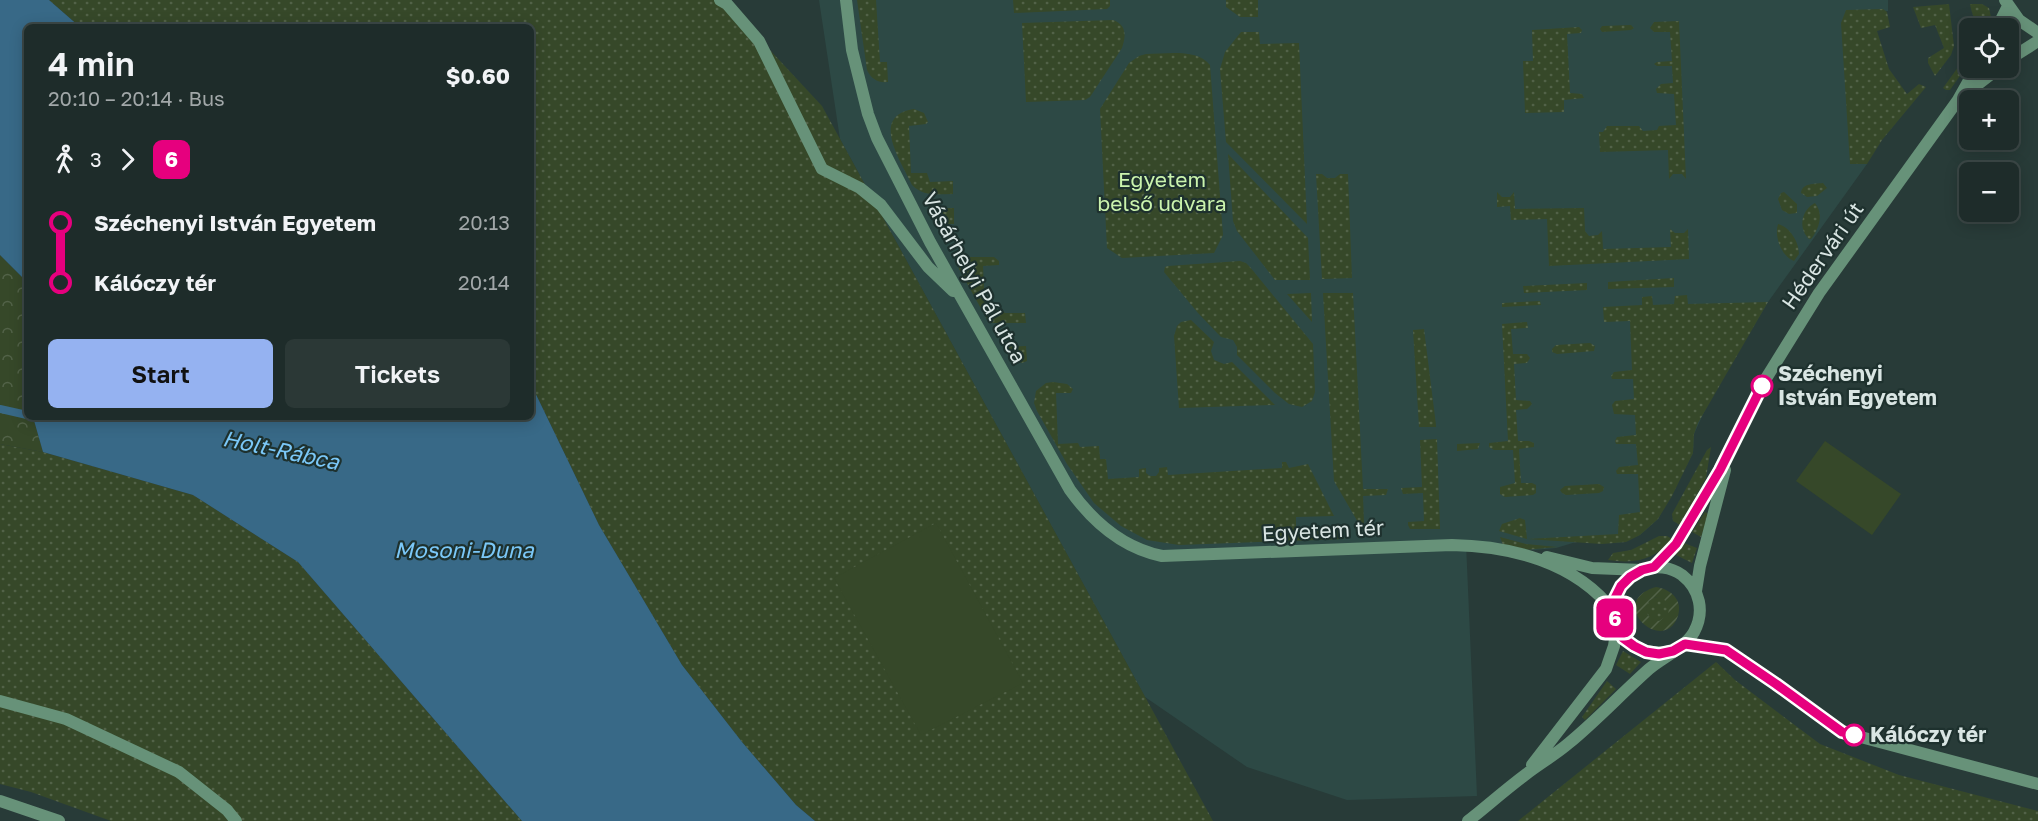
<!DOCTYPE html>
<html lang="en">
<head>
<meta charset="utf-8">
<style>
  :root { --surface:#1e2c2a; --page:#2b3836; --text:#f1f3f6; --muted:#a1a7a8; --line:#3c4847; --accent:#95b2f1 }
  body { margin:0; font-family:"Golos Text",sans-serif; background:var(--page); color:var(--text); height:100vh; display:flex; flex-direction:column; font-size:22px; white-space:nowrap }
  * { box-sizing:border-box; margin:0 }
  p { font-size:20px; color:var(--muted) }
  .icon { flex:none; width:33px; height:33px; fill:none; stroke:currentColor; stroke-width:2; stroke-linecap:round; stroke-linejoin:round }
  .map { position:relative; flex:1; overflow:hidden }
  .sheet { position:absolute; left:24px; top:24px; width:510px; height:396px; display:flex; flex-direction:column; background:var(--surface); border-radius:9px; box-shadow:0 3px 15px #0003,0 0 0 2px var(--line) }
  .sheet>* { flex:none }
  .badge { padding:0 12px; border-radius:9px; font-size:21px; line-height:39px }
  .fabs { position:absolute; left:1959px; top:18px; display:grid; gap:12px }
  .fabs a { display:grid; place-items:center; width:60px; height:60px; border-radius:9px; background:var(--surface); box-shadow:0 3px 15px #0003,0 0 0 2px var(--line); font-size:30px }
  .map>.badge { position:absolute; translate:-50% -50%; box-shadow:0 0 0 3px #fff }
  .legs { display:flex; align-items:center; gap:9px; height:66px; padding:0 24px; font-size:20px }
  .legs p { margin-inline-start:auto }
  .head { display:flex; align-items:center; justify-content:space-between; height:102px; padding:0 24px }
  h1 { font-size:33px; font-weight:600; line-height:45px }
  .button { display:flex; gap:12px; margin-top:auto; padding:12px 24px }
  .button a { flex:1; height:69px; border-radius:9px; background:var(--accent); color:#111; font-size:24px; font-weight:600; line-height:69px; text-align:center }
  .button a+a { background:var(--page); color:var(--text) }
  ul { padding:0 24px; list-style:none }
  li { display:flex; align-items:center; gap:21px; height:60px; font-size:22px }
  li i { display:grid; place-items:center; width:9px; height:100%; margin:0 8px; background:currentColor }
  li i::after { content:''; width:15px; height:15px; margin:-8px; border:4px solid; border-radius:50%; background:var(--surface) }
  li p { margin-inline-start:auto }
  li:first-child i { background:linear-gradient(#0000 50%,currentColor 0) }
  li:last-child i { background:linear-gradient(currentColor 50%,#0000 0) }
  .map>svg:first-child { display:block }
  .built { fill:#2d4945 }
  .grass { fill:url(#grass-dots) }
  .forest { fill:url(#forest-crowns) }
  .garden { fill:url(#garden-furrows); fill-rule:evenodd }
  .pitch { fill:#364829 }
  .water { fill:#386987 }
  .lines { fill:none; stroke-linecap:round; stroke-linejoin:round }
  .stream { stroke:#386987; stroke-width:8 }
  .minor { stroke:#679279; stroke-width:12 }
  .tertiary { stroke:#679279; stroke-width:12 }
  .line-1-casing { stroke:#fff; stroke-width:14 }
  .line-1 { stroke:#e6007e; stroke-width:9 }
  .stop-1-dot { fill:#fff; stroke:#e6007e; stroke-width:3 }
  .labels { text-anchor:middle; stroke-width:4.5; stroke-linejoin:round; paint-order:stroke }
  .park-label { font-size:21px; fill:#caf3ad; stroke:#1e312e }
  .street-label { font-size:21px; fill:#d9e5e3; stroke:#1e312e }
  .stop-label { font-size:21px; font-weight:bold; fill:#d9e5e3; stroke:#1e312e; text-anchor:start }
  .water-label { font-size:22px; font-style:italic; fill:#7bc8f8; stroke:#1e312e }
</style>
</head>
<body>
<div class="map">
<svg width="2038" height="821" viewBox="0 0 2038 821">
  <defs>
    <pattern id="grass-dots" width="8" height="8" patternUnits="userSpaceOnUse" patternTransform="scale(1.5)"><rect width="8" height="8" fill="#364829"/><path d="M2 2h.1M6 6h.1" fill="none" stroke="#526248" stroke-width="1.8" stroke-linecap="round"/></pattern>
    <pattern id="forest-crowns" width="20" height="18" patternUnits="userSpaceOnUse" patternTransform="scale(1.5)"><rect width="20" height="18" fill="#364829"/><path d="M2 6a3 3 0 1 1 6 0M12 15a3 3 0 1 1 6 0" fill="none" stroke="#526248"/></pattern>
    <pattern id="garden-furrows" width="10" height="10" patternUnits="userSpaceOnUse" patternTransform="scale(1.5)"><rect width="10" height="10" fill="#364829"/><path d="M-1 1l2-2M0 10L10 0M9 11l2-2" fill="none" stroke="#526248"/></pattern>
  </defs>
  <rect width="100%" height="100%" fill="#283b38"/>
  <path class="built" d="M819,0H1888V11L1857,13L1867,164L1768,302L1711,397L1694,434L1693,453L1658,519L1640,535L1619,543L1576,542L1556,548L1534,550L1466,543L1477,796L1347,800L1247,767L1145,697L840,139Z"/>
  <path class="grass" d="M49,0H727V4L822,106L1213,821H815L796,805L742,742L682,665L599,525L531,384V27H80Z
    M857,0H876L880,62H887L888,82C878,83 871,79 867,70Z
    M1013,0H1110V6L1107,9L1014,13Z
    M1226,0H1258V17H1240L1226,7Z
    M1949,4L1954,46L1951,55L1935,76L1928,63V58L1944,48L1935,25L1921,28L1913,7Z
    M1970,4H1982L1989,8L1991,17L1988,28C1976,27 1972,15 1970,4Z
    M1883,9L1887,12L1890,27L1877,31L1889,69L1907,94L1919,84L1926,87L1882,140L1867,164H1850L1841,23L1846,10Z
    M1113,20C1127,25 1126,36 1122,48L1090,97L1085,100L1026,102L1022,23Z
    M1679,21L1686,179L1682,174H1673L1669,179L1668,150L1600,152L1599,132H1603L1607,126H1639L1643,131L1657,130L1659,126L1676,125L1674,94L1657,93L1656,89L1661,84L1673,83L1672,66H1657L1654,64L1657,62L1672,61L1670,32H1654L1650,28L1654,22Z
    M1631,25L1634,28L1631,30L1602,32L1600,29L1602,26Z
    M1579,27L1582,30L1581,33L1567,34L1570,93L1582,94L1584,98L1564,100V112L1525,113L1523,61H1533L1532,30Z
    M1241,32H1259L1260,44L1299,43L1307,224L1226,142L1220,69L1225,52Z
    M1969,52V63L1950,90H1946L1943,88Z
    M1146,54C1165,54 1197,48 1210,65L1223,235L1214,253L1122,258L1107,248L1100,109L1129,63L1139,56Z
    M914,109L924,113L928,122L926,124L909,126L911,173H927L930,182L953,181V194C937,194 924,197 912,185C901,161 869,116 914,109Z
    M1228,154L1308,238L1310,280H1275L1237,231L1233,221Z
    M1316,174H1322L1327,178H1335L1340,174H1348L1352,278L1322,279Z
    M1823,183L1827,188L1817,196L1807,197L1801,193C1802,183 1814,184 1823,183Z
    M1497,192L1502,197H1510L1514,192L1515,209L1584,208L1585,231L1589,236L1598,235L1602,231L1603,249L1671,247L1670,229L1675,233H1684L1688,229L1689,259L1549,266L1547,219L1511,220L1510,206L1497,207Z
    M1784,192L1797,204V213L1789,214L1782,210L1778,199L1781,193Z
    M1815,203C1824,214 1819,229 1811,239H1809C1798,229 1801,210 1815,203Z
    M938,208H954V224H941L934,220L932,212Z
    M1778,224C1790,227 1799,242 1799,254L1794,261C1781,256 1774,236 1778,224Z
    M961,257H994L999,261V265L983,266L985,309L1002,310L1005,313H1025L1026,323H989L959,269L957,260Z
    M1814,260L1822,268L1813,282L1807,277L1806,273Z
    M1240,261L1246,263L1250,267L1313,344L1315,392L1312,401L1302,407L1289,404L1275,393L1237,355V347L1233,340L1221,337L1198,313L1164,272L1165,267L1168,266Z
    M1674,278V287L1608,289V282Z
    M1587,283V290L1524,293L1523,286Z
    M1311,293L1312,322L1287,294Z
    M1323,293H1353L1363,489H1388L1386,495L1363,496L1364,523L1359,524L1334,481Z
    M1687,295L1688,304L1768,302L1698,423L1694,434L1693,453L1672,496L1658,519L1640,535L1626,542L1602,544L1527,539L1499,531L1502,524L1520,518L1525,520L1527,539L1618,534L1619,515L1640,512L1638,474H1617L1616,471L1619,467L1638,465L1636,444H1616L1615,441L1617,437L1636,435L1635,415L1614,414L1612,405L1615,401L1634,399L1633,379H1612L1611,376L1614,372L1632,370L1630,321L1604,322L1603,307L1642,305V297L1652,296L1653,305L1674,304L1675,296Z
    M1540,301L1541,305L1502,307V303Z
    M1191,320L1214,342L1211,351L1214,360L1224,364L1232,362L1275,405L1179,408L1174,336L1177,326L1181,322Z
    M1527,322L1528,328L1511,329L1513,354H1527L1530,358L1527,363L1514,364L1516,400L1530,401L1532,404L1527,409L1516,410L1518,441H1529L1534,443V447L1519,449L1521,483H1532L1536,485V493L1533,495L1505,497L1500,494V487L1515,483L1513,450H1494L1489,447V443L1508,441L1502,324Z
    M1424,329L1436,425V427H1419L1413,330Z
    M1590,343L1595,346L1594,351L1557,354L1552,352V349L1556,345Z
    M1026,346L1027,361L1022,363L1011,358L1003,347Z
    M1053,382L1067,384L1073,389L1071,393H1056L1058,444L1078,443L1080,447L1099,446L1100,459H1106L1108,479L1139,477V469L1146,468V473L1150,476H1156L1159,472V468L1167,467L1168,475L1282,468V462H1286L1289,468L1308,464L1334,516L1296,517V531L1342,530L1344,539L1179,545L1147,540L1121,526L1094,503L1067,464L1037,411L1034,403L1036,391L1046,383Z
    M1437,439L1440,529H1410L1408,525V522L1424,521L1423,493L1403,494L1401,488L1422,487L1420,440Z
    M1480,443L1478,449L1457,451V444Z
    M0,444L43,452L193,495L298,562L522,821H111L31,792L0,784Z
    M1711,447L1706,478L1680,525L1673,521L1672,514L1707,450Z
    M1599,484L1604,487L1603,491L1599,493L1566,495L1562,493L1560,490L1565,486Z
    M1705,512L1709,514L1701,537L1692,532Z
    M1659,536H1667L1672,539C1655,560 1635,564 1608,560L1613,553L1631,550Z
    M1500,537L1526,544L1558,547L1524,550L1503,545Z
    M1684,543L1697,548L1692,563L1676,555Z
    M1646 609a12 12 0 1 1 24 0a12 12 0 1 1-24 0Z
    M1623,651L1641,662L1630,674L1616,665Z
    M1716,662L1735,680L1820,744L1899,775L2038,811V821H1518Z
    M1607,681L1616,689L1585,720L1582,717Z"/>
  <path class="forest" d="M0,255L27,282V374L23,377L27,393V417H33L43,452L0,444Z"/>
  <path class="garden" d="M1656,587C1671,589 1683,600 1678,616C1664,657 1604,602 1656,587ZM1656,597L1664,599L1669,608L1668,615L1659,621L1648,616L1646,608L1649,601Z"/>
  <path class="pitch" d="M1825,441L1901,494L1872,535L1796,481Z
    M936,523L1023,683L921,735L834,578Z"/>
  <path class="water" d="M0,0H49L80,27H27V282L0,255Z
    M531,384L599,525L682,665L742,742L796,805L815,821H522L298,562L193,495L43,452L33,417H531Z"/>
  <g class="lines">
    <path class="stream" d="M0,409L27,415"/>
    <path class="minor" d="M720,0L727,4L759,41L822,169L860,188L881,205L928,267L953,291
      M846,0L852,50L868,114L877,138L930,242L1070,490C1093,522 1123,548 1162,556L1452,545C1511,546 1576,562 1614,612
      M1547,557L1592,568L1642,570
      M1685,644L1726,650L1776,684L1842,732L2038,784
      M0,701L66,719L179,772L227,810L236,821
      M0,801L59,821"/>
    <path class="tertiary" d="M2005,0L2019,20L2038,33
      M1997,28L2008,6
      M2008,60L2038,41
      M1964,95L1999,68
      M1654,567L1676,544L1706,496L1762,385L1819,293L1958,100L1976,68
      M1696,591L1700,566L1725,470
      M1532,765L1606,669L1614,646L1617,626
      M1468,821C1487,806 1505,790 1525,775C1539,764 1555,755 1569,743C1597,720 1622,693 1649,669C1663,657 1685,648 1694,632C1705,612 1700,589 1682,575C1671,567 1655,565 1643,570C1593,587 1610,664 1673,651"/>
  </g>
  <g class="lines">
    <g class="line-1-casing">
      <path id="line-1" d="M1762,386L1720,470L1676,544L1654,567L1642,570L1630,577L1621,586L1615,598L1614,612L1617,626L1623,638L1634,646L1646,652L1659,654L1673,651L1685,644L1726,650L1776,684L1842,732L1854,735"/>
    </g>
    <use href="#line-1" class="line-1"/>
  </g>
  <g class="stop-1-dot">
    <circle cx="1762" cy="386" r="10"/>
    <circle cx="1854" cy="735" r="10"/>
  </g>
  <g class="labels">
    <g class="park-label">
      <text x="1162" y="187">Egyetem<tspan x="1162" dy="24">belső udvara</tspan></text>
    </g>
    <g class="street-label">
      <text transform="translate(1823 256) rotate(-55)" y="7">Hédervári út</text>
      <text transform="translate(974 278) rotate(61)" y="7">Vásárhelyi Pál utca</text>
      <text transform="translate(1323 531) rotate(-3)" y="7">Egyetem tér</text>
    </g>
    <g class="stop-label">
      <text x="1778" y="381">Széchenyi<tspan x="1778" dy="24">István Egyetem</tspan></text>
      <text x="1870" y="742">Kálóczy tér</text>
    </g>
    <g class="water-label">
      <text transform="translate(281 450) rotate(12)" y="8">Holt-Rábca</text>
      <text x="464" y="558">Mosoni-Duna</text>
    </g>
  </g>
</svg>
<div class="fabs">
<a><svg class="icon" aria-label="locate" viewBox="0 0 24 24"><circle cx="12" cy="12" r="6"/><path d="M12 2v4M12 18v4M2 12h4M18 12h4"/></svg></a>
<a>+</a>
<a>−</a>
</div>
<b class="badge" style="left:1615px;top:618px;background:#e6007e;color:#fff">6</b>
<section class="sheet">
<div class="head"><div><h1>4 min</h1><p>20:10 – 20:14 · Bus</p></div><b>$0.60</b></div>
<div class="legs"><svg class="icon" aria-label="walk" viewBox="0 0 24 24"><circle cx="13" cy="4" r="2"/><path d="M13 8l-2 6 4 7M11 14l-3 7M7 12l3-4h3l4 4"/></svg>3<svg class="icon" aria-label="forward" viewBox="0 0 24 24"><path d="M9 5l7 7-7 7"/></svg><b class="badge" style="background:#e6007e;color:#fff">6</b></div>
<ul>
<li><i style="color:#e6007e"></i><b>Széchenyi István Egyetem</b><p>20:13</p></li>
<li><i style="color:#e6007e"></i><b>Kálóczy tér</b><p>20:14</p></li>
</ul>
<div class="button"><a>Start</a><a>Tickets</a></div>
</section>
</div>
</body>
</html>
